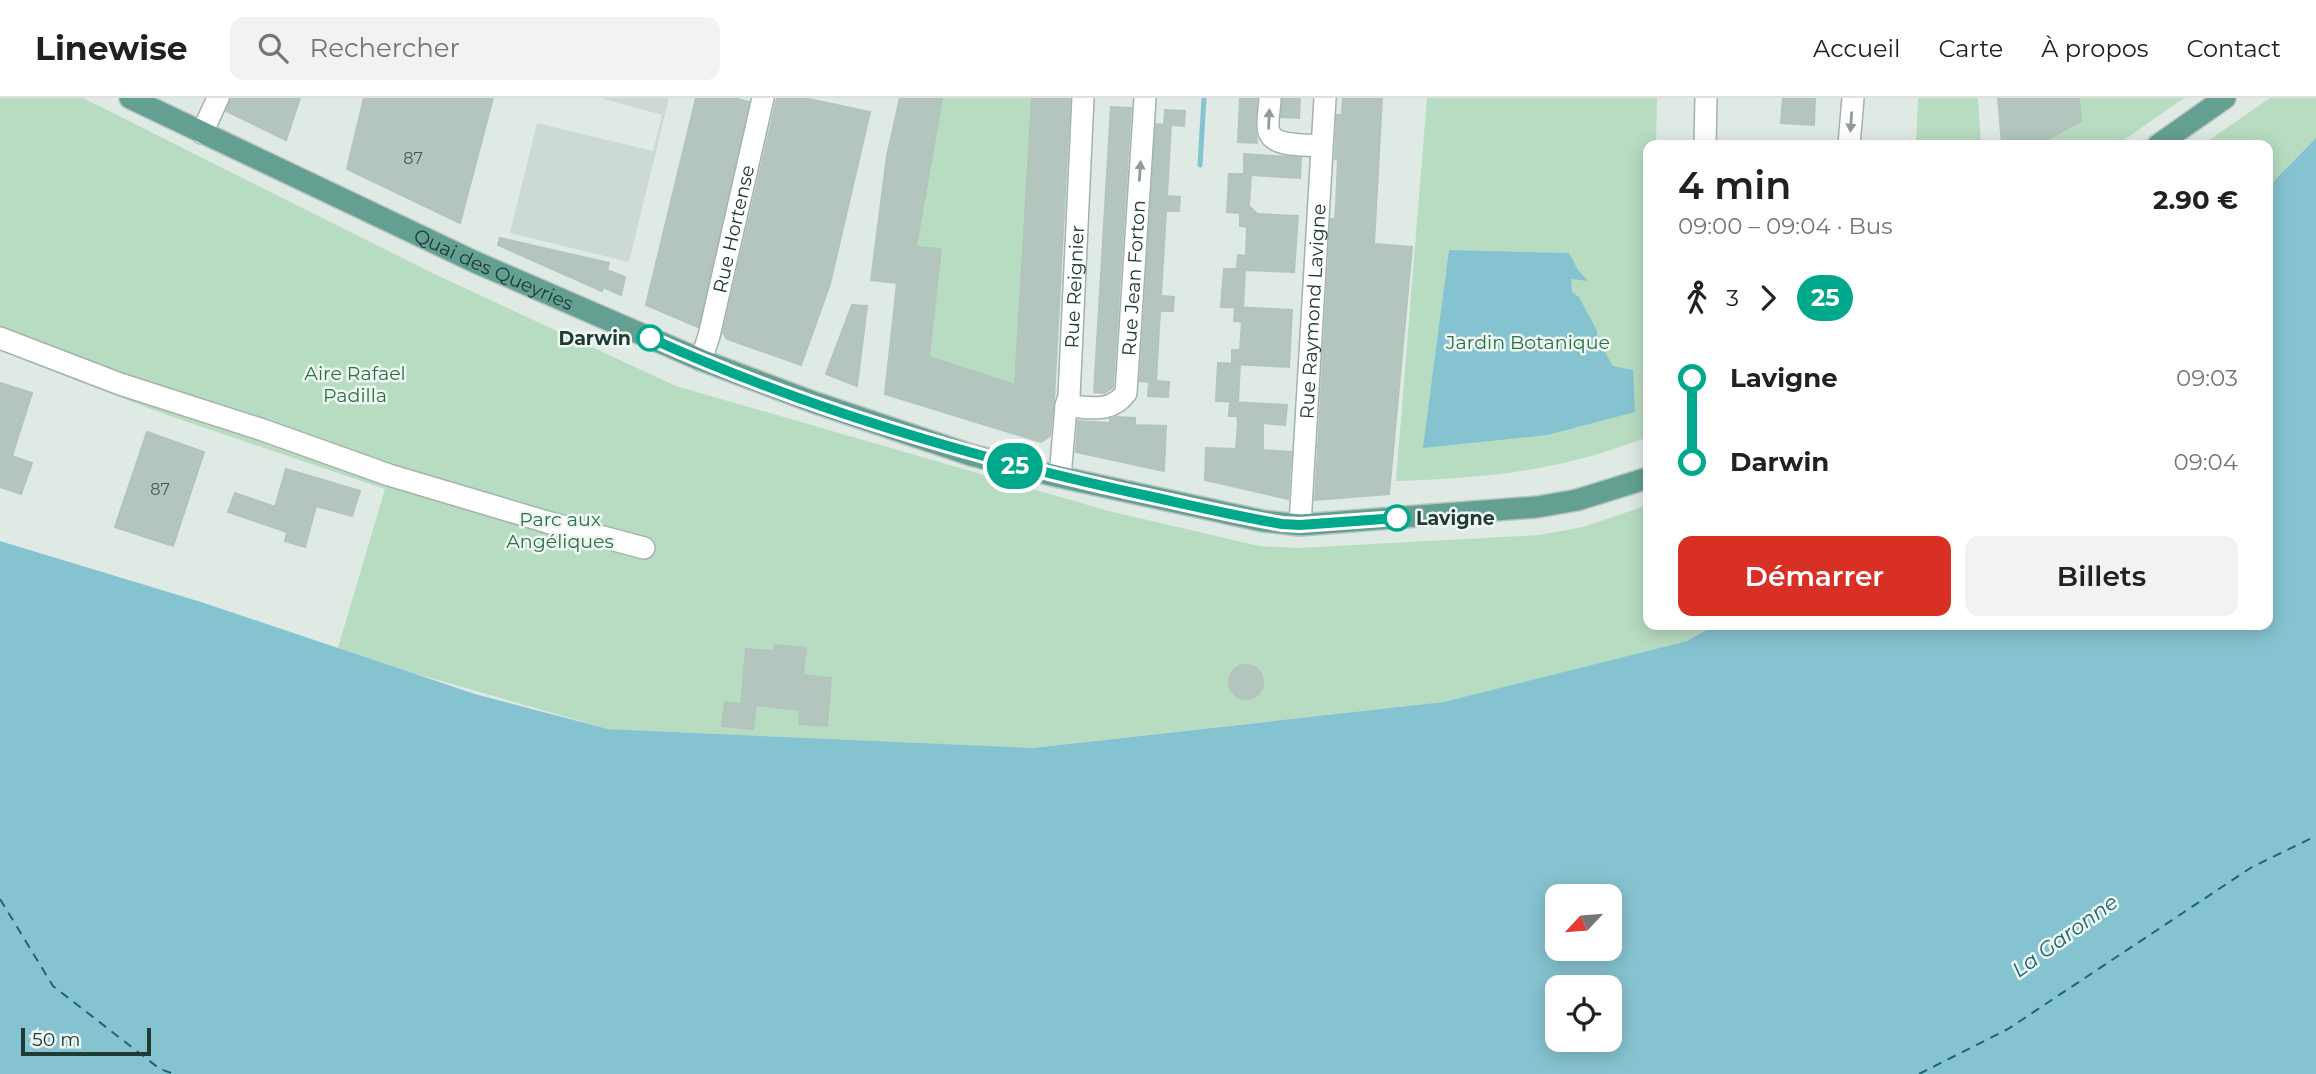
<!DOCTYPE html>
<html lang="fr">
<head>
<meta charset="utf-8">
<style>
  :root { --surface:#fff; --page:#f2f2f2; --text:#202124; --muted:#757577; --line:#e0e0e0; --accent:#d93025 }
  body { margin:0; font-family:Montserrat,sans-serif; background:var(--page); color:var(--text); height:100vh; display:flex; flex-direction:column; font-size:26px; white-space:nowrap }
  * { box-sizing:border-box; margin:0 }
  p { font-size:23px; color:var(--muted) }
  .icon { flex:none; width:38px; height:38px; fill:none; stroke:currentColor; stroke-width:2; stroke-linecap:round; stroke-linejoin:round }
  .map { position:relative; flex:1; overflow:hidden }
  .panel { position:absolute; left:1643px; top:42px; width:630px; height:490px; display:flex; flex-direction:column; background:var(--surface); border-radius:14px; box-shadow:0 4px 18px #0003 }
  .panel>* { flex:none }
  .badge { padding:0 14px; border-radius:23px; font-size:24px; line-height:46px }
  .needle { width:46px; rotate:244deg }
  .tools { position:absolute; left:1545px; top:786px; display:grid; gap:14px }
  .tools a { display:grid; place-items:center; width:77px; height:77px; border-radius:14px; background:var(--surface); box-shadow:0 4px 18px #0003; font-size:35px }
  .scale { position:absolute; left:21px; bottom:18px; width:130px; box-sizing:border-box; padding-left:7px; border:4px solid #203a34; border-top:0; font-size:19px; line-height:24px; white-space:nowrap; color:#203a34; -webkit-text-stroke:5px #eff7f3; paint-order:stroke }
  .map>.badge { position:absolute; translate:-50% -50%; box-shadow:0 0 0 4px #fff }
  .legs { display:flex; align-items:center; gap:10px; height:77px; padding:0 35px; font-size:23px }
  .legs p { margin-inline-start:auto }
  .overview { display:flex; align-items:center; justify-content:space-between; height:119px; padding:0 35px }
  h1 { font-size:38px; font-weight:600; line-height:52px }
  .action { display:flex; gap:14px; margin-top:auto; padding:14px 35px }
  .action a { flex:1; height:80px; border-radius:14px; background:var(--accent); color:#fff; font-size:28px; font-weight:600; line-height:80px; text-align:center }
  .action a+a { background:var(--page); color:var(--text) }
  ul { padding:0 35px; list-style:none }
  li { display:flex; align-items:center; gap:24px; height:84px; font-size:26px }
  li i { display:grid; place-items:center; width:10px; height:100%; margin:0 9px; background:currentColor }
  li i::after { content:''; width:18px; height:18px; margin:-9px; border:5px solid; border-radius:50%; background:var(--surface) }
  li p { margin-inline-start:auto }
  li:first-child i { background:linear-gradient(#0000 50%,currentColor 0) }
  li:last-child i { background:linear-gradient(currentColor 50%,#0000 0) }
  header { display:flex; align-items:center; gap:42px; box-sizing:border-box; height:98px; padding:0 35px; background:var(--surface); border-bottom:2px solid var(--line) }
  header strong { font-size:33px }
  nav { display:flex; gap:38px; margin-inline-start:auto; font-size:24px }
  .search { width:490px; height:63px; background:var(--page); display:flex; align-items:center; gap:18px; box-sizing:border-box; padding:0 24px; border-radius:14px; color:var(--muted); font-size:26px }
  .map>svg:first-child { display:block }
  .built { fill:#cddad4 }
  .green { fill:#b8dcc2 }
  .water { fill:#86c3d0; fill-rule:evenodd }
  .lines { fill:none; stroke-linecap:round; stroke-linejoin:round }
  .stream { stroke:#86c3d0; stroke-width:5 }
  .ferry { stroke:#1b6575; stroke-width:2; stroke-dasharray:9 7; stroke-linecap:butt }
  .building { fill:#b4c5be; stroke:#b2c4bd; stroke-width:2 }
  .minor-casing { stroke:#a2b2ac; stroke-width:24 }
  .major-casing { stroke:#bcc4c2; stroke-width:24 }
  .minor { stroke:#fff; stroke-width:21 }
  .major { stroke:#63a091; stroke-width:21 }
  .oneway { fill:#909c9a }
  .line-1-casing { stroke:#fff; stroke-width:16 }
  .line-1 { stroke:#00a98b; stroke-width:10 }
  .stop-1-dot { fill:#fff; stroke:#00a98b; stroke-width:3.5 }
  .labels { text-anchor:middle; stroke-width:5; stroke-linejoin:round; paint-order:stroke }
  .number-label { font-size:16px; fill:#455d56 }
  .street-label { font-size:19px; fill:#203a34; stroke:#eff7f3 }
  .stop-label { font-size:19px; font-weight:bold; fill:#203a34; stroke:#eff7f3; text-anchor:end }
  .park-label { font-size:19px; fill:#2b7147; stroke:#eff7f3 }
  .water-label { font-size:21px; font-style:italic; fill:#1b6575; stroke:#eff7f3 }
</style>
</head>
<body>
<header>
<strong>Linewise</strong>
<div class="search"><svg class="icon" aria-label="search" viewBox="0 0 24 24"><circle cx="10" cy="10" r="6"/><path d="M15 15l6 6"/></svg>Rechercher</div>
<nav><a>Accueil</a><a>Carte</a><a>À propos</a><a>Contact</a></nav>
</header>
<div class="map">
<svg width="2316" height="976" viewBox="0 0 2316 976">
  <rect width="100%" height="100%" fill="#dfeae5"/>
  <path class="built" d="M601,0H669L629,164L510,135L537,25L653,53L662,17Z"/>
  <path class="green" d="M0,0H83L430,174L676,288L1109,413L1259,448L1298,450L1539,437L1583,429L1648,407V527H1715L1687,543L1443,604L1031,650L608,631L337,553L385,391L164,316L0,253Z
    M942,0H1032L1015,287L929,259L941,152L916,149Z
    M1427,0H1657L1656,47H1648L1646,340C1624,347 1602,356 1579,361C1520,377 1457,381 1396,383Z
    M1918,0H1978L1981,47H1916Z
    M2079,0H2184L2117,47H2037L2081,23Z
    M2270,0H2316V40L2268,89V47H2202Z"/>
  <path class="water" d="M2316,40V976H0V443L201,504L475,596L608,631L1032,650L1443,604L1687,543L1715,527H2268V89ZM1558,798H1610V850H1558ZM1558,889H1610V942H1558Z
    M1449,152L1569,155L1578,172L1588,183L1571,181L1572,194L1579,199L1597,233V240L1613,268L1633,272L1635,314L1547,337L1423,350Z"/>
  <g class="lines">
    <path class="stream" d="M1200,67L1204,0"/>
    <path class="ferry" d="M0,801L53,888L160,971L174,976
      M1919,976L2008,931L2252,769L2316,738"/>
  </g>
  <path class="building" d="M231,0H300L286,42L226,13Z
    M364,0H493L460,125L347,71Z
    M696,0H734L749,4L698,229L646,207Z
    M777,0H804L870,14L830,186L801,267L727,241L723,235Z
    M900,0H942L916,149L941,151L929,259L1015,287L1032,0H1070L1054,302L1050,338L1041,344L885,296L897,185L871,182L887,58Z
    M1240,0H1257L1255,26L1257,45L1238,44Z
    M1283,0H1300L1299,20L1281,19Z
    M1343,0H1382L1374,146L1412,149L1389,396L1315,402L1331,121H1335L1336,108L1338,61H1335L1337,17H1342Z
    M1783,0H1815L1814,27L1781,25Z
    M1998,0H2079L2081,23L2037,47H2002Z
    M1111,9L1131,10L1113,289L1105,295L1094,294Z
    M1165,12L1185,13L1184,28L1171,27L1167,98L1180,99L1179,113H1166L1161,198L1174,199L1173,213H1160L1156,283L1169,284L1168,299L1148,298L1149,284L1140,283L1156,26L1164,27Z
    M1244,56L1301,60L1300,80L1251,77L1249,108L1257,116L1298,118L1294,174L1245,172L1243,210L1221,209L1224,171H1237L1238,157L1246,158L1247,129L1240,128V115L1227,114L1229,76H1244Z
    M500,140L609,165L607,172L625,179L621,197L603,189L602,193L498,147Z
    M852,207L867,208L857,288L826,276Z
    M1235,209L1292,212L1289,269L1232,266V252H1240L1242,224L1234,223Z
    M1218,265L1240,266L1238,304L1216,303Z
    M0,285L32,295L12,358L32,365L21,396L0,389Z
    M1230,304L1287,307L1285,327L1263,325V352L1291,354L1288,401L1205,382L1206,350L1236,351L1238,324L1237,318H1229Z
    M1116,319L1135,320V327L1166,328L1164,373L1076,354L1078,323L1110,325V321Z
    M147,334L204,354L173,448L115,429Z
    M286,371L360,393L352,418L316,408L305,449L285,443L287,434L228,414L235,395L275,409Z
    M775,547L806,550L803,577L831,580L827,628L799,626L800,612L756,607L753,631L722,628L725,604L741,606L746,551L774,553Z
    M1229 584a17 17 0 1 1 34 0a17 17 0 1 1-34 0Z"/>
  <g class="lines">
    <g class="minor-casing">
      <g id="minor">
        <path d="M1270,0C1270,10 1266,25 1269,34C1275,50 1307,46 1321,48"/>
        <path d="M202,35L218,0"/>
        <path d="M1705,47L1706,0"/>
        <path d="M1849,47L1853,0"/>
        <path d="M0,240L120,286L263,332L389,377L547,424L644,450"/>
        <path id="s1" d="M701,262L709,238L763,0"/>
        <path id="s2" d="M1066,308C1090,309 1110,316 1126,295L1145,0"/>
        <path id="s3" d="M1060,379L1066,308L1069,298L1083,0"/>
        <path id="s4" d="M1300,427L1325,0"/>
      </g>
    </g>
    <g class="major-casing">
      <g id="major">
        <path id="s5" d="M130,0L475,164L701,262L813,304L971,357L1060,379L1263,423L1300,427L1537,409L1577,402L1648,380"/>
        <path d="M2158,47L2225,0"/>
      </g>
    </g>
    <use href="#minor" class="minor"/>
    <use href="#major" class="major"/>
  </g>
  <defs><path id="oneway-solid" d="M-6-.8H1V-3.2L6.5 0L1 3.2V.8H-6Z" transform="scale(1.75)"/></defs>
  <g class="oneway">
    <use href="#oneway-solid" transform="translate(1269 21) rotate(-88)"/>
    <use href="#oneway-solid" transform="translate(1851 24) rotate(94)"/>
    <use href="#oneway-solid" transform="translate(1140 73) rotate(-86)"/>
  </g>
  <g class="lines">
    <g class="line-1-casing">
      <path id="line-1" d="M650,240C813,314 987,364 1162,401C1202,410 1241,419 1282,426L1300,427L1397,420"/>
    </g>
    <use href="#line-1" class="line-1"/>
  </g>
  <g class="stop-1-dot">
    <circle cx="650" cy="240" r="12"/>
    <circle cx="1397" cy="420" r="12"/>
  </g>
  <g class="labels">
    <g class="number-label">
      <text x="413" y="66">87</text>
      <text x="160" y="397">87</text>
    </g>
    <g class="street-label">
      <text dy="7" stroke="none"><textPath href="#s1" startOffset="135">Rue Hortense</textPath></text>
      <text dy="7" stroke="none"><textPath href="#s5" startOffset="402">Quai des Queyries</textPath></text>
      <text dy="7" stroke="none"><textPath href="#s2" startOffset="180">Rue Jean Forton</textPath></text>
      <text dy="7" stroke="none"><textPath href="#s3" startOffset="191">Rue Reignier</textPath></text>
      <text dy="7" stroke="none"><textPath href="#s4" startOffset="214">Rue Raymond Lavigne</textPath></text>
    </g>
    <g class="stop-label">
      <text x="631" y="247">Darwin</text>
      <text x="1416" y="427" text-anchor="start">Lavigne</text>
    </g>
    <g class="park-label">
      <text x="1528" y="251">Jardin Botanique</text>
      <text x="355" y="282">Aire Rafael<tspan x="355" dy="22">Padilla</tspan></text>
      <text x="560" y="428">Parc aux<tspan x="560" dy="22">Angéliques</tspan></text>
    </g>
    <g class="water-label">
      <text transform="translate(2065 838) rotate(-36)" y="7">La Garonne</text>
    </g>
  </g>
</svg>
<div class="tools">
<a><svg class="needle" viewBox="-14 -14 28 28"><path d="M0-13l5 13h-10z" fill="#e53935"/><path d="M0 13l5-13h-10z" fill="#757577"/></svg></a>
<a><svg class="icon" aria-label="locate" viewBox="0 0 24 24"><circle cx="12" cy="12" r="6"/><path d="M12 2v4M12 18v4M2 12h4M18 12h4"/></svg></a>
</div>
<div class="scale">50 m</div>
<b class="badge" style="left:1015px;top:368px;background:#00a98b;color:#fff">25</b>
<section class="panel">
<div class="overview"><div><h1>4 min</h1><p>09:00 – 09:04 · Bus</p></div><b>2.90 €</b></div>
<div class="legs"><svg class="icon" aria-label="walk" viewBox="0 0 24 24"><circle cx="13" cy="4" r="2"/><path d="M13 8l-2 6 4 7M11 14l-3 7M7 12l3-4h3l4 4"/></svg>3<svg class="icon" aria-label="forward" viewBox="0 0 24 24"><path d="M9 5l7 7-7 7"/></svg><b class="badge" style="background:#00a98b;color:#fff">25</b></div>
<ul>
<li><i style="color:#00a98b"></i><b>Lavigne</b><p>09:03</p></li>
<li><i style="color:#00a98b"></i><b>Darwin</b><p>09:04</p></li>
</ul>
<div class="action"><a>Démarrer</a><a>Billets</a></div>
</section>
</div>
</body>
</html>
